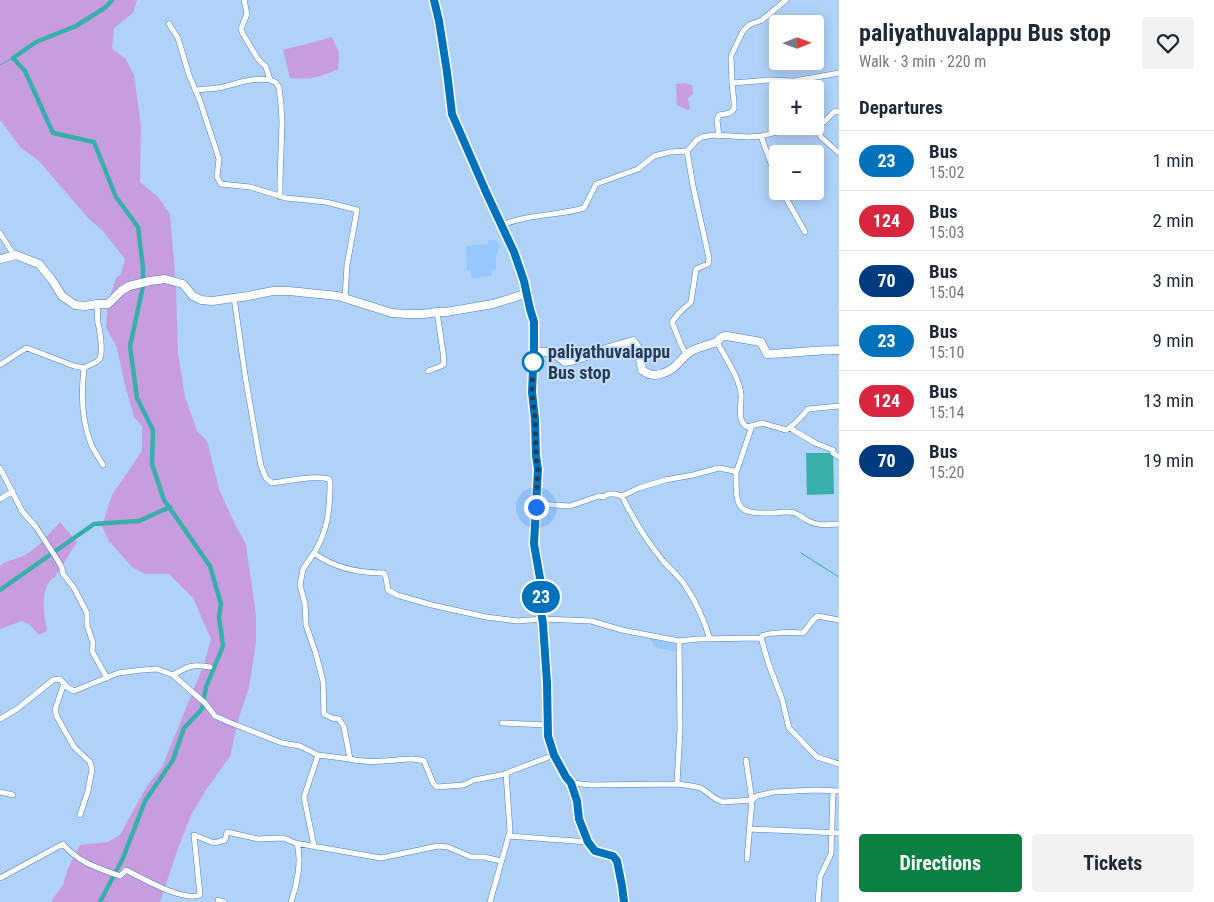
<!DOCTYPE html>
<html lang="en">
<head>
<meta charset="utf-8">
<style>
  :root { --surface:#fff; --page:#f2f2f3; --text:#1f2937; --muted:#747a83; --line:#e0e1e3; --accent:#0b8043 }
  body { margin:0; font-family:"Roboto Condensed",sans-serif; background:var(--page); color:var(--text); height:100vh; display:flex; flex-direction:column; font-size:19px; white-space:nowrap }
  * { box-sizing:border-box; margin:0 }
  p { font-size:16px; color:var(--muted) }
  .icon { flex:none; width:28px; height:28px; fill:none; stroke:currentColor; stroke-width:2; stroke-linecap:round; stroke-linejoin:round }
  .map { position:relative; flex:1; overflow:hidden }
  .panel { display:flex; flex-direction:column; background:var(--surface); width:375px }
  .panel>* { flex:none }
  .badge { padding:0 10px; border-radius:16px; font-size:18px; line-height:32px }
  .needle { width:32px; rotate:89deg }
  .buttons { position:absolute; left:769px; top:15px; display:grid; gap:10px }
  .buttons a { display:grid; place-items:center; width:55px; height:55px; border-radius:5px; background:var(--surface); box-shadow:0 2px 12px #0003; font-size:25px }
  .you { position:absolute; width:25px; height:25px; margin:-12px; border:4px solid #fff; border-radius:50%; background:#1a73e8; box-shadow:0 0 0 8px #1a73e833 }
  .map>.badge { position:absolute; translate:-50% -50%; box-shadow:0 0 0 2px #fff }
  h2 { padding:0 20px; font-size:19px; line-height:45px }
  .round { display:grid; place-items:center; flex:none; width:52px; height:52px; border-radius:5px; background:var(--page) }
  .summary { display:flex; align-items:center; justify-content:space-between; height:85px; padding:0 20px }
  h1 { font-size:24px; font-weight:700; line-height:38px }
  .primary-button { display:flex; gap:10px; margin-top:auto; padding:10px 20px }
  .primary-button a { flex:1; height:58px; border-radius:5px; background:var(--accent); color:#fff; font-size:20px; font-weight:700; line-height:58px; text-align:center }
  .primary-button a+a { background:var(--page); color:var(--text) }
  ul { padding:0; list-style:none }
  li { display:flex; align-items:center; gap:15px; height:60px; padding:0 20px; border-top:1px solid var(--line) }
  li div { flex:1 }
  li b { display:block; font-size:19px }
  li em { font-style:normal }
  li .badge { min-width:55px; font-weight:700; text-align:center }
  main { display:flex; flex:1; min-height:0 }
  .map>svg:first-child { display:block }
  .built { fill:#96c7ff }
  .green { fill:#c79de0 }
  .water { fill:#39afac }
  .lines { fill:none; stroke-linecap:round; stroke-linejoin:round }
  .stream { stroke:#39afac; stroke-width:1 }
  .canal { stroke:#39afac; stroke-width:4.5 }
  .minor-casing { stroke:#4d82be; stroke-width:6 }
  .secondary-casing { stroke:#4d82be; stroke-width:9 }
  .minor { stroke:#fff; stroke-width:5 }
  .secondary { stroke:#fff; stroke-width:8 }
  .line-casing { stroke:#fff; stroke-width:11 }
  .line { stroke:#0072bc; stroke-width:8 }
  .walk { stroke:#253c56; stroke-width:5; stroke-dasharray:0 9 }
  .stop-dot { fill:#fff; stroke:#0072bc; stroke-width:2.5 }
  .labels { text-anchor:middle; stroke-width:4; stroke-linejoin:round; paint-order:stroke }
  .stop-label { font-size:18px; font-weight:bold; fill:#253c56; stroke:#c7ddf7; text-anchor:start }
</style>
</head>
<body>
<main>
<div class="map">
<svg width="839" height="902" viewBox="0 0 839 902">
  <rect width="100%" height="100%" fill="#b0d1f8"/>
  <path class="built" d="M488,240H497V242H499V250H498V253L496,255V269L491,270L492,276L472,278L470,270H467L466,246L488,244Z
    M650,639L677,644V652L654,647Z"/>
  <path class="green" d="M0,0H137L133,13L114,28L112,49L125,58L134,75L141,126L140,182L158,197L170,214L176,288L178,353L185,397L197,431L207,441L219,489L231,516L246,545L256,615V642L249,688L239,717L230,756L206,790L191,815L177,851L160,902H52V900L63,885L68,868L80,845L108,842L120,835L147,786L162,767L204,664L211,639L193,598L169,574H145L132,567L109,541L102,526L112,495L142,451V426L134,417L125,385L117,348L106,327L108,304L116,278L121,274L125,259L103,231L88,218L38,160L21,148L0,120Z
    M332,37L339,53L338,69C321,77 309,80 290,78L283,50Z
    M684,83L692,85L693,94L688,98L690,108L688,110L677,105L676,84Z
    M60,522L77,542L55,577C39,585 44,615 47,631L39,635L29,624L22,621L0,629V566C7,560 17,559 25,555C39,547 49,534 60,522Z"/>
  <path class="water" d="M806,453H833L834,494L807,495Z"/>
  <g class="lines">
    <path class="stream" d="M0,65L13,58
      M801,553L839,577"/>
    <path class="canal" d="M112,0L106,7L76,26L36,42L13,58L25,71L53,133L94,142L116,197L138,227L143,268V278
      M0,590L94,524L139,521L170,507
      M100,902L123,858L145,801L173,760L184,728L202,709L206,687L223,646L219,617L221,604L210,566L164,500L152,464L153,430L137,398L130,346L143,286"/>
    <g class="minor-casing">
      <path id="minor" d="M244,0L247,14L241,29L243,34L258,59L266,67L270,80L275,82L279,87L281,105L282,122L280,181V197
        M169,24L178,38L189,75L200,101L219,159L217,177L221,184L250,187L286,198L326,202L357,210L347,265L345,298
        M732,83L769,80L794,81L839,73
        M195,90C204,89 214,89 223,87C239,83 253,77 270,80
        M817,127L821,137L839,153
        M719,136L717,120L719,115L730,113L734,109V102L732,83L731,56L743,31L749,25L762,20L786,0
        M761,136L778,183
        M782,191L805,232
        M502,225C528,214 557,216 584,208L596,184L638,169L654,156L670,152L687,151L697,140L702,137L714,135L748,137L761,136L786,130L817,127L824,122L835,111L839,112
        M0,233L14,255
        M234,297L245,375L258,450L261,466L266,478L272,483C289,481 313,475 329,479L330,482C330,508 328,531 314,553C334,568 359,573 384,573L386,578L388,590L397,595L432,605L486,617L517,621L543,619L591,621L622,630L679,641L698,639L761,638L769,665L782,699L789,728L817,757L839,764
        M97,304C98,310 97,317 98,323C100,330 103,352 100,358C97,364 88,364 84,369C81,393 82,421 91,444C94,451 99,458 103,465
        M717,342C725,357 739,377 741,394C742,405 736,420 747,427L762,423L786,430C795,425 801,417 808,409L839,406
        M687,355L682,347L672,322L679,313L691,302L696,269L708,264L709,258L693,186L687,151
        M0,365L23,350L27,348L74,366L85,368
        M428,371L441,366L444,364L443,352L437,312
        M790,428L815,443L833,450V453L839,457
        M0,468L22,511L36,527L57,559L62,568L63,574L74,588L87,613V625L93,643L92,651L107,678
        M736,473L752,426
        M622,496C634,521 646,540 663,561C670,569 680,577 686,587C697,603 704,620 710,639
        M0,499L13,491
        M537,504L570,506L599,496L604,497L608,494H615L622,496L639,488L665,480L693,475L719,468L734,471L736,473C736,510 737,514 775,513C781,512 789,511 795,513C798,514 801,517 805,519C816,526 826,525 839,524
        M314,553L303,569L300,585L305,604L306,625L316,654L323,681L324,714L332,718L339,719L344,727L350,759C364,763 381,761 397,760C407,759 414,758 424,761L433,783L437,787L463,785L474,780L501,775L554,755
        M761,639L762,636C770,632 794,632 803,633C809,627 811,620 818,616L839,620
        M173,675C188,666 192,664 210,667
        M64,683L55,710L57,717L74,747L90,762L92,769L88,791L80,815
        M0,719L17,709L53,680L60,679L67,687L74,691L118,673L142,670L157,669L173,675L205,703L215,716L231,723L282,743L300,746L318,755L350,759
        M502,723L547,725
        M746,760L752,800L747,859
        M571,783L592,785L677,784L692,786L701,788L716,799L723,802L752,800L757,796L774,792L816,790L839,791
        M677,784L680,729L679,641
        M0,792L13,795
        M749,829L839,833
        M509,836L588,842
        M314,846L304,797L318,755
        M0,878L63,844C79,863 98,868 120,876L126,870C142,878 183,902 200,895L194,835L214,843L225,840L227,832L258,839L284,838L295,843L381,858L438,846L448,847L471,857H484L501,861
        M218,900L224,902
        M291,902C297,885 302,861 297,843
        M490,902L510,831L506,773
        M818,902L820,877L831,854L833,791"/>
    </g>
    <g class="secondary-casing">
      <path id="secondary" d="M434,0L445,59L452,114L486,191L514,252L524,281L530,309L534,322V348L532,392L535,419L536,456L538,469L534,544L541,584L540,605L543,624L547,683L548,737L554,755L566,777L571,783L577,801L579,819L588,842L595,851L613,856L617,861L623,886L624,902
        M0,259L16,255L39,264L52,280L62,296L75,305L85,306L97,304H108L121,291L129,286L150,281L165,279L183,284L193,296L201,300L212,301L248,296L273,291H289L338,296L392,313L408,314H423L437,312H446L493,304L528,293
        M534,352H553L565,362L575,360L609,348L633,341L638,348L642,370C649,375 653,376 661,374C678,369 678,360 690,352C698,347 708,345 717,342C720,338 721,336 727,336L761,342L767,354C791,353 815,350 839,350"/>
    </g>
    <use href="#minor" class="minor"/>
    <use href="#secondary" class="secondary"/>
  </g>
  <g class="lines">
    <g class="line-casing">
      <path id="line" d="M434,0L439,21L447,72L452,114L486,192L514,252L524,281L530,309L534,322V348L532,392L535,419L536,456L538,469L534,544L541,584L540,605L543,624L547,683L548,736L554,755L566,777L571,783L577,801L579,819L588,842L595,851L613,856L617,861L622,886L624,902"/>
    </g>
    <use href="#line" class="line"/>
    <path class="walk" d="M533,362L532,392L535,419L536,456L538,469L536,507"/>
  </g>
  <circle class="stop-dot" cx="533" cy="362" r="10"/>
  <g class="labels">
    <g class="stop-label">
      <text x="548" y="358">paliyathuvalappu<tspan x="548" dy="21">Bus stop</tspan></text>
    </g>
  </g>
</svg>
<div class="buttons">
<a><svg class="needle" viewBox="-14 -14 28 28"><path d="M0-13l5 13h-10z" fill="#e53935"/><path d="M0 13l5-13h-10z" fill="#747a83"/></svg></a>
<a>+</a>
<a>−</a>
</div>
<div class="you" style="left:536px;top:507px"></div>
<b class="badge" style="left:541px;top:597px;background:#0072bc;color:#fff">23</b>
</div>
<section class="panel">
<div class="summary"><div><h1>paliyathuvalappu Bus stop</h1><p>Walk · 3 min · 220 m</p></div><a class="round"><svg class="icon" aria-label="heart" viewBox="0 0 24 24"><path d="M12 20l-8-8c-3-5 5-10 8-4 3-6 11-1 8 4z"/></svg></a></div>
<h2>Departures</h2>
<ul>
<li><span class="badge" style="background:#0072bc;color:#fff">23</span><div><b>Bus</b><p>15:02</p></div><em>1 min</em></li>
<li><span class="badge" style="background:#d7263d;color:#fff">124</span><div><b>Bus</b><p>15:03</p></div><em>2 min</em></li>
<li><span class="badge" style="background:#003b80;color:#fff">70</span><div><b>Bus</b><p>15:04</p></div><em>3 min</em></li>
<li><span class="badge" style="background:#0072bc;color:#fff">23</span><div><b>Bus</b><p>15:10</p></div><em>9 min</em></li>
<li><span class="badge" style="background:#d7263d;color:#fff">124</span><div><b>Bus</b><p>15:14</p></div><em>13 min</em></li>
<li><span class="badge" style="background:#003b80;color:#fff">70</span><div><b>Bus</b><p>15:20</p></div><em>19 min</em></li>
</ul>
<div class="primary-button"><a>Directions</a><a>Tickets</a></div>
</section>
</main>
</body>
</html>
